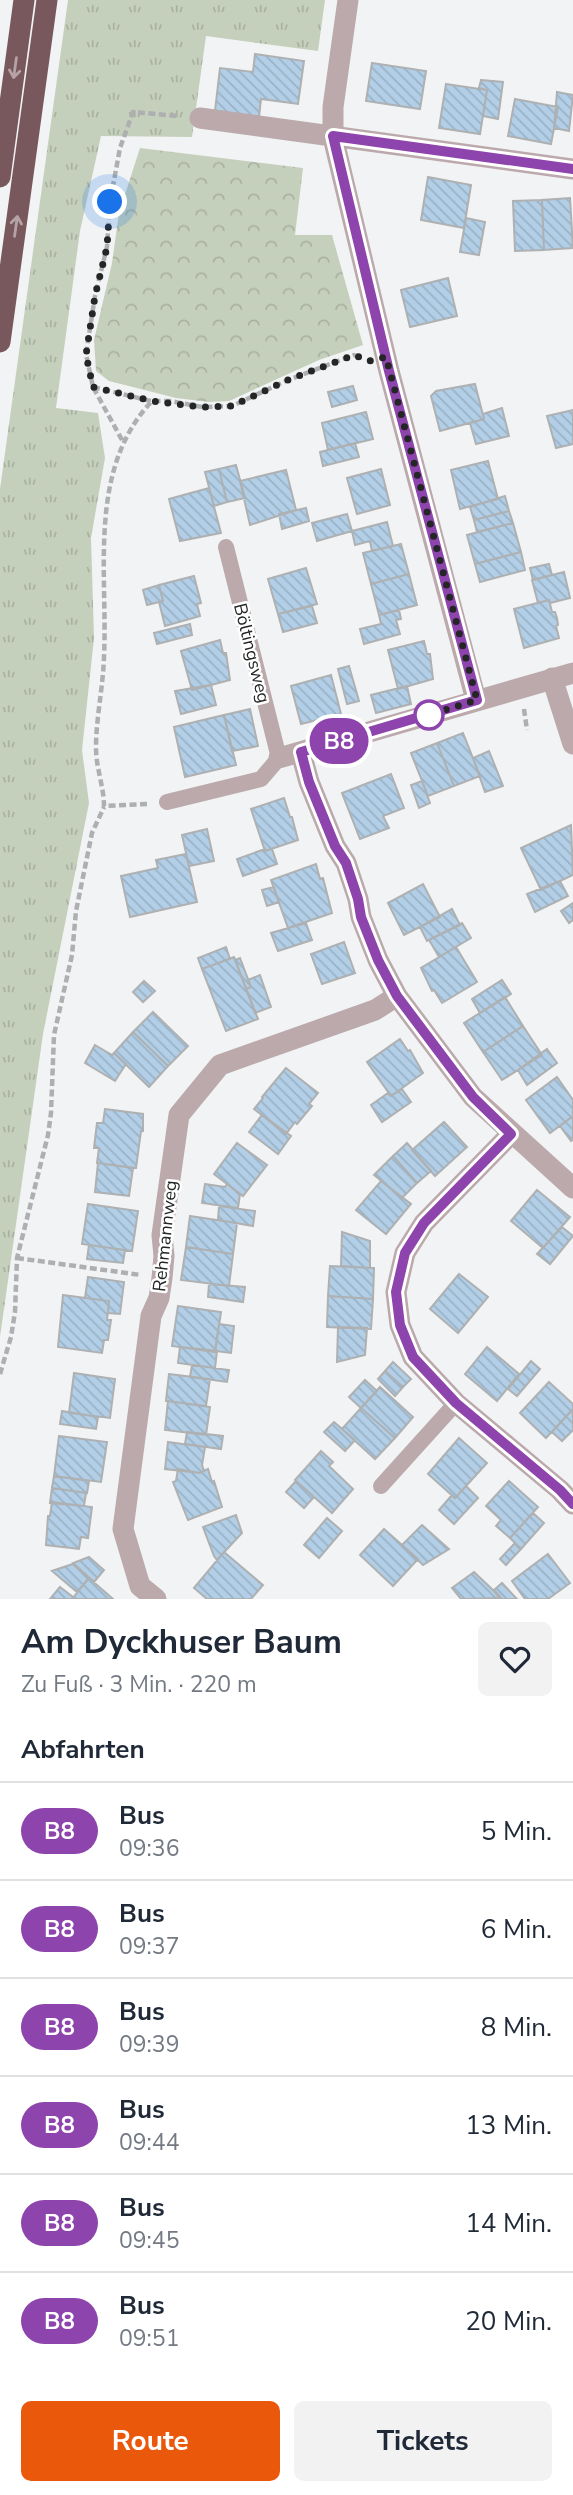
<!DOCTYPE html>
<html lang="de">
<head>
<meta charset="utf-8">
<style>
  :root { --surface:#fff; --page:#f2f2f3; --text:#1f2937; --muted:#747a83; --line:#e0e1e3; --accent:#ea580c }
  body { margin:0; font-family:"Nunito Sans",sans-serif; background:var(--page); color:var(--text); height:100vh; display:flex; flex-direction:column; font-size:26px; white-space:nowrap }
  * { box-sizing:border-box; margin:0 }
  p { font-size:23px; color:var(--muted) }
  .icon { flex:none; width:38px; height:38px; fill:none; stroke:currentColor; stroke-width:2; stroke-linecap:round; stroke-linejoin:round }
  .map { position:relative; height:1599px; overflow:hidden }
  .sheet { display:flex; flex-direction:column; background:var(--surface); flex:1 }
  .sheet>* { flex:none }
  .badge { padding:0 14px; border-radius:23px; font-size:24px; line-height:46px }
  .you { position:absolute; width:35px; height:35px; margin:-18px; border:5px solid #fff; border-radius:50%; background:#1a73e8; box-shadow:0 0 0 10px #1a73e833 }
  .map>.badge { position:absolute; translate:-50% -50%; box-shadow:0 0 0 4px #fff }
  h2 { padding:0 21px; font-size:26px; line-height:63px }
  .round { display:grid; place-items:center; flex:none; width:74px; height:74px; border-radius:10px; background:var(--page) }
  .head { display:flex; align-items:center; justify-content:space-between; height:119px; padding:0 21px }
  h1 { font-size:33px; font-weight:700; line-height:52px }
  .primary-button { display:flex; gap:14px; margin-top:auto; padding:14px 21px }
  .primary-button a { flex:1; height:80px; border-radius:10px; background:var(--accent); color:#fff; font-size:28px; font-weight:700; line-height:80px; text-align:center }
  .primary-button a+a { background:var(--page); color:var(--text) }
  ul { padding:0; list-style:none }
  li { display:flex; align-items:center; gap:21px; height:98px; padding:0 21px; border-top:2px solid var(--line) }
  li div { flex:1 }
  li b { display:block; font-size:26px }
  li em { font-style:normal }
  li .badge { min-width:77px; font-weight:700; text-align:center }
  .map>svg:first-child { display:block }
  .grass { fill:url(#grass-tufts) }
  .park { fill:url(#park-crowns) }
  .building { fill:url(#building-back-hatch); stroke:#aeb0b1; stroke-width:2 }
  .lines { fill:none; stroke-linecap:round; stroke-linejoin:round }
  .path { stroke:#adafb0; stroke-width:4.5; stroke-dasharray:7 3.5; stroke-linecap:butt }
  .lane { stroke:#bba9ac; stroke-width:16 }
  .street { stroke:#bba9ac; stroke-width:21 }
  .highway { stroke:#78575d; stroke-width:21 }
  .oneway { stroke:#b5a3a6 }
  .line-casing { stroke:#fff; stroke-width:16 }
  .line { stroke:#8e44ad; stroke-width:10 }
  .walk { stroke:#242525; stroke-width:7; stroke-dasharray:0 12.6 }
  .stop-dot { fill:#fff; stroke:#8e44ad; stroke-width:3.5 }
  .labels { text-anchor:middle; stroke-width:5; stroke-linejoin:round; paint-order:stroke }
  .street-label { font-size:18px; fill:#242525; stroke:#fff }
</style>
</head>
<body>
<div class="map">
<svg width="573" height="1599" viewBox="0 0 573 1599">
  <defs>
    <pattern id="grass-tufts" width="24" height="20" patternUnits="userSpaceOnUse" patternTransform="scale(1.75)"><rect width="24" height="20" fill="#c5d0bc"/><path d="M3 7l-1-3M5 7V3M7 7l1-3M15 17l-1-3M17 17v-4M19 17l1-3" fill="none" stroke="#a9b2a1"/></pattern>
    <pattern id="park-crowns" width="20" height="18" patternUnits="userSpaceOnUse" patternTransform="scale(1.75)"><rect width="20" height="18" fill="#c5d0bc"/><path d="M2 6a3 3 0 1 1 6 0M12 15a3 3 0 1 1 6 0" fill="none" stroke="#a9b2a1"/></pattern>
    <pattern id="building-back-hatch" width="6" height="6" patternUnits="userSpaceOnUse" patternTransform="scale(1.75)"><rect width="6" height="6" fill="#b2cfe7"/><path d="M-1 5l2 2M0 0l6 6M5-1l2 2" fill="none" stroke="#99b2c6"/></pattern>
  </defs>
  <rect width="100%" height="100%" fill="#f1f3f4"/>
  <path class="grass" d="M68,0H325L318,51L206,36L192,137L101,136L80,231L56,408L98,413L105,458L91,538L94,638L82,750L89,803L43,1034L0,1337V489Z"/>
  <path class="park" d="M140,148L303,168L295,235H332L363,345L319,360L229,401L209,402L176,398L109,381L96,371L94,340L112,263L119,213Z"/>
  <path class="building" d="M255,54L304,61L298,104L261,99L259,117L215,111L220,68L253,72Z
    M372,63L426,71L420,109L366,101Z
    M481,80L503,82L498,119L483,116L487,90L479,88Z
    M446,84L487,90L480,134L439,128Z
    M557,92L573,95L569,131L554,128Z
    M515,99L558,107L551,144L508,136Z
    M428,177L471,185L464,228L421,220Z
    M570,198L573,248L544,250L542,200Z
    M542,200L544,250L515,251L513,201Z
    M466,218L485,222L479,255L460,252Z
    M448,278L457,316L410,327L401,290Z
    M475,384L484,419L440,431L431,396L436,391Z
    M353,386L357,400L332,407L328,392Z
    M502,408L509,436L476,444L470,423L484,419L483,414Z
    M573,410V444L556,448L547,416Z
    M366,412L373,439L328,450L322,423Z
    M355,443L359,457L323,466L320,452Z
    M488,461L498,499L460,509L451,470Z
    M236,465L245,498L227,502L219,469Z
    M219,469L227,502L214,506L205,472Z
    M381,469L390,505L357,514L347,478Z
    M286,470L296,510L250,525L240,481Z
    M209,488L221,533L180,541L169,499Z
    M505,496L509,511L474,520L470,507Z
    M306,508L309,521L282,529L279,514Z
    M509,511L513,523L477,532L474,520Z
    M347,514L352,531L317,541L312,523Z
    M387,522L393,546L372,551L370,541L355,545L352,531Z
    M513,523L521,552L475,564L467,535Z
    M401,544L409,574L371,584L363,553Z
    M521,552L525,570L480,582L475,564Z
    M549,564L552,575L533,580L530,568Z
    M306,568L317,604L278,614L268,579Z
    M564,572L570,598L550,603L549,600L538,603L532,580Z
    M409,574L417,605L379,615L371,584Z
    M194,576L201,603L197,604L200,616L165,626L159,602L163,601L159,585Z
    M159,585L163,601L147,605L143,590Z
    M549,600L552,612H555L557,618L558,625L556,626L559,638L524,648L514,609Z
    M312,606L317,623L283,632L278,614Z
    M399,610L401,619L396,620L400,634L364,644L360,629L381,624L379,615Z
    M190,624L192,635L157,644L154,633Z
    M220,640L223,653H226L230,680L192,690L181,651Z
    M424,641L427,654H430L433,679L398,689L388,650Z
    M349,666L359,701L347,704L338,669Z
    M331,675L341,714L301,724L291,686Z
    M211,685L216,705L181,714L175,691Z
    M407,686L411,704L376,713L371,695Z
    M250,709L258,746L232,751L224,715Z
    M224,715L236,765L185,777L174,727Z
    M463,733L480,776L454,786L437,743Z
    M437,743L454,786L428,796L411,753Z
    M489,751L503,786L485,792L473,758Z
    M391,774L404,808L383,816L389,828L360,839L342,793Z
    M422,781L430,803L419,808L411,785Z
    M284,798L290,817H292L298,840L265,851L251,809Z
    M571,825L573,875L541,890L521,848Z
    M207,829L214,861L189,866L182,835Z
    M265,849V851L272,849L277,864L243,876L237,859Z
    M186,854L197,902L130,917L121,876L158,868L156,860Z
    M316,864L320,879L323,878L332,913L288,928L271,880Z
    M560,881L568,896L535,912L527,894Z
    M423,884L440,917L404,935L388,903Z
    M274,887L279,902L267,906L262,890Z
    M573,903V920L569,923L561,911Z
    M452,909L460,925L427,941L420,927Z
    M306,923L312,940L278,951L271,933Z
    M462,923L471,938L439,957L429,940Z
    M344,942L355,973L322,984L311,954Z
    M226,947L230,959L202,969L198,958Z
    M456,947L477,982L442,1003L434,990L432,991L421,968Z
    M234,957L258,1019L226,1031L202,969Z
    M240,958L251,987L246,989L235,960Z
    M260,975L271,1007L255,1013L246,989L251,987L248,980Z
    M502,980L511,994L480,1013L472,999Z
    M144,981L155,991L143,1002L133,992Z
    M505,997L523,1026L483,1052L464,1023Z
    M153,1012L188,1046L168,1066L133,1032Z
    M523,1026L542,1055L502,1080L483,1052Z
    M133,1032L168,1066L149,1087L114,1053Z
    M400,1039L408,1051L410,1050L423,1073L391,1096L367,1062Z
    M95,1045L112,1055L114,1053L126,1064L115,1081L85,1063Z
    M547,1049L557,1063L527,1085L518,1070Z
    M286,1068L318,1093L309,1104L312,1106L297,1124L295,1122L286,1134L254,1109L263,1098L262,1097Z
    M557,1077L573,1100V1116L550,1133L526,1100Z
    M402,1089L411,1102L382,1122L371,1105L388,1093L391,1096Z
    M105,1109L143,1114V1131H141L136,1168L97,1163L99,1148H94L97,1123H103Z
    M262,1115L291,1136L278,1154L249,1132Z
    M573,1116V1140L571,1141L560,1126Z
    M444,1122L467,1147L435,1176L412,1150Z
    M237,1143L267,1165L243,1196L214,1174Z
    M407,1143L431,1171L417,1183L393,1156Z
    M393,1156L417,1183L402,1198L374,1175Z
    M98,1163L133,1168L129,1196L95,1192Z
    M381,1181L411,1204L386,1234L356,1210Z
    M205,1184L225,1187L227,1184L240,1194L238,1208L202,1203Z
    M537,1190L570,1217L543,1248L511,1221Z
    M88,1204L138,1211L132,1251L82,1244Z
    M219,1206L255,1211L253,1226L218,1220Z
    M190,1216L237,1223L233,1254L186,1247Z
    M562,1227L573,1236L550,1264L537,1254Z
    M342,1232L370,1241V1268L341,1266Z
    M89,1245L125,1250L123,1263L87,1259Z
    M186,1247L233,1254L229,1286L181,1280Z
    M330,1266L374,1268L373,1299L328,1296Z
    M459,1274L488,1297L458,1333L430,1309Z
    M88,1277L124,1282L120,1314L108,1313L109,1301L85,1298Z
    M209,1284L245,1287L243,1302L208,1297Z
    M63,1295L109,1301L107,1320H111L108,1340H104L102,1353L58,1347Z
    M328,1296L373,1299L371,1329L327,1327Z
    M178,1306L221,1312L215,1352L172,1346Z
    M219,1324L234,1326L231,1353L215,1351Z
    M338,1327L367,1328L365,1355L337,1362Z
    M180,1347L217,1351L215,1368L178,1363Z
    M487,1347L519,1374L497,1401L465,1374Z
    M531,1361L540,1369L517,1396L508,1389Z
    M393,1362L411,1379L403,1387L385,1371Z
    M192,1365L229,1370L227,1382L190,1377Z
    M385,1371L403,1387L395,1396L378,1379Z
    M74,1373L115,1379L110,1418L69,1413Z
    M169,1374L210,1379L206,1406L166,1401Z
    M365,1380L377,1391L361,1408L349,1397Z
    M549,1382L573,1404V1409L546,1438L520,1413Z
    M380,1387L413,1417L395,1438L361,1408Z
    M168,1401L210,1407L206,1435L165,1430Z
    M361,1408L395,1438L375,1459L342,1429Z
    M573,1409V1430L562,1441L552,1432Z
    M62,1411L98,1417L96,1429L60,1424Z
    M334,1422L355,1440L345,1451L324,1432Z
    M187,1432L223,1436L221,1449L185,1444Z
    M59,1436L107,1442L101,1482L54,1476Z
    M459,1438L487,1463L455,1498L428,1474Z
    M168,1442L205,1447L202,1465L204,1471L200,1473L165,1469Z
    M321,1451L333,1462L329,1466L353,1489L332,1513L295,1480Z
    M178,1469L200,1473L208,1469L212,1482L214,1481L222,1507L188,1520L173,1482L176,1481Z
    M54,1476L89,1481L87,1493L52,1488Z
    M296,1481L314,1497L304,1508L286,1492Z
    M509,1481L538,1507L510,1538L496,1526L501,1520L486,1506Z
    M466,1486L478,1498L454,1524L439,1510L452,1495L455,1498Z
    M52,1488L86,1493L84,1506L50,1503Z
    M52,1502L92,1507L88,1538L81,1537L79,1549L46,1545L48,1516H50Z
    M533,1513L544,1523L521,1549L510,1538Z
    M236,1515L242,1533L217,1560L214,1556L203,1527Z
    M327,1518L342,1531L319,1558L304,1545Z
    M422,1525L449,1549L423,1565L402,1545Z
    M384,1529L418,1559L393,1586L360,1555Z
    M515,1543L521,1549L506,1565L500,1559Z
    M224,1552L263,1585L251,1599H207L194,1588Z
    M548,1554L570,1583L548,1599H525L512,1581Z
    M89,1557L104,1570L94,1582L73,1563Z
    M73,1564L89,1578L77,1592L52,1571Z
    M474,1572L494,1591L500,1598L461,1599L452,1588Z
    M89,1578L113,1599H72Z
    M502,1583L517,1599H502L494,1590Z
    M60,1587L73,1597L72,1599H50Z"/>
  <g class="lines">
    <path class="path" d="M93,387L151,401
      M122,440L93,387L86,354L95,296L107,247L110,202L120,148L133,112L178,116
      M524,709L527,730
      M147,804L104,806C104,787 96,768 96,748C96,718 103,688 104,657C108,571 87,470 152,401H170L202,407L232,406L288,380L354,355L362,358
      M17,1258L141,1275
      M0,1374L11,1337L15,1312L17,1258L48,1135L51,1113L54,1035L72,955L76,911L92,833L104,807"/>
    <path class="lane" d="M167,802L261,779L279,758L226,547
      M381,1486L456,1403"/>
    <path class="street" d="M348,0L333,107V137L389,371L476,700
      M200,118L573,169
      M552,678L573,744
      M301,753L309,782L335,846L346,863L358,899L361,917L378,960L397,996L473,1097L573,1188
      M279,758L573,673
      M511,1134L424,1223L405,1253L396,1292L400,1325L413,1357L456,1403L560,1490L573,1504
      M156,1599L140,1586L123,1529L151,1316L159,1298L162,1278L164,1256L162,1235L179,1115L220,1065L375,1010L397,996"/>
    <path class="highway" d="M0,177L24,0
      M0,342L47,0"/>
  </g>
  <defs><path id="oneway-shaft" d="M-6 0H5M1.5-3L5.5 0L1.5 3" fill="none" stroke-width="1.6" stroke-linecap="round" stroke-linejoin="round" transform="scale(1.75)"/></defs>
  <g class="oneway">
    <use href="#oneway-shaft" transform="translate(15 68) rotate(98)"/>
    <use href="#oneway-shaft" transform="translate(16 226) rotate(-82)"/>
  </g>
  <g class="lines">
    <g class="line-casing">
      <path id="line" d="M573,169L333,136L389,371L477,700L301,752L309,782L335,846L346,863L358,899L361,917L378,960L397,996L473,1097L511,1134L424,1223L405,1253L396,1292L400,1325L413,1357L456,1403L560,1490L573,1504"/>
    </g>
    <use href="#line" class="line"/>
    <path class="walk" d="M110,202L107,247L95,296L86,355L93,387L152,401L202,407L232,406L288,380L354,355L369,361L386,357L477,700L429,715"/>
  </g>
  <circle class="stop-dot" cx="429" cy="715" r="14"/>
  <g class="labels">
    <g class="street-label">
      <text transform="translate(252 653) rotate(76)" y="6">Böltingsweg</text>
      <text transform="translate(165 1236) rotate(-84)" y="6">Rehmannweg</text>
    </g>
  </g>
</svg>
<div class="you" style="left:110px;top:202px"></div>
<b class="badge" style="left:339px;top:741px;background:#8e44ad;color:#fff">B8</b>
</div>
<section class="sheet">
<div class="head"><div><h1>Am Dyckhuser Baum</h1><p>Zu Fuß · 3 Min. · 220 m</p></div><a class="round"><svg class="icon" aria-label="heart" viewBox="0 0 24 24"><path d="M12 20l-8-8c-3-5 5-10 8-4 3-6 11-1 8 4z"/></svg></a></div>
<h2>Abfahrten</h2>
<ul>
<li><span class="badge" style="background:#8e44ad;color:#fff">B8</span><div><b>Bus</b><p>09:36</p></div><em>5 Min.</em></li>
<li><span class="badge" style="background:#8e44ad;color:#fff">B8</span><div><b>Bus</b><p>09:37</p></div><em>6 Min.</em></li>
<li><span class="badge" style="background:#8e44ad;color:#fff">B8</span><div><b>Bus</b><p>09:39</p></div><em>8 Min.</em></li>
<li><span class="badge" style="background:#8e44ad;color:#fff">B8</span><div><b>Bus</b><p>09:44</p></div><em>13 Min.</em></li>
<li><span class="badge" style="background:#8e44ad;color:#fff">B8</span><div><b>Bus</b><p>09:45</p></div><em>14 Min.</em></li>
<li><span class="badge" style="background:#8e44ad;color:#fff">B8</span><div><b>Bus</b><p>09:51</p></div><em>20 Min.</em></li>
</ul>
<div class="primary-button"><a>Route</a><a>Tickets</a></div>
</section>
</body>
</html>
